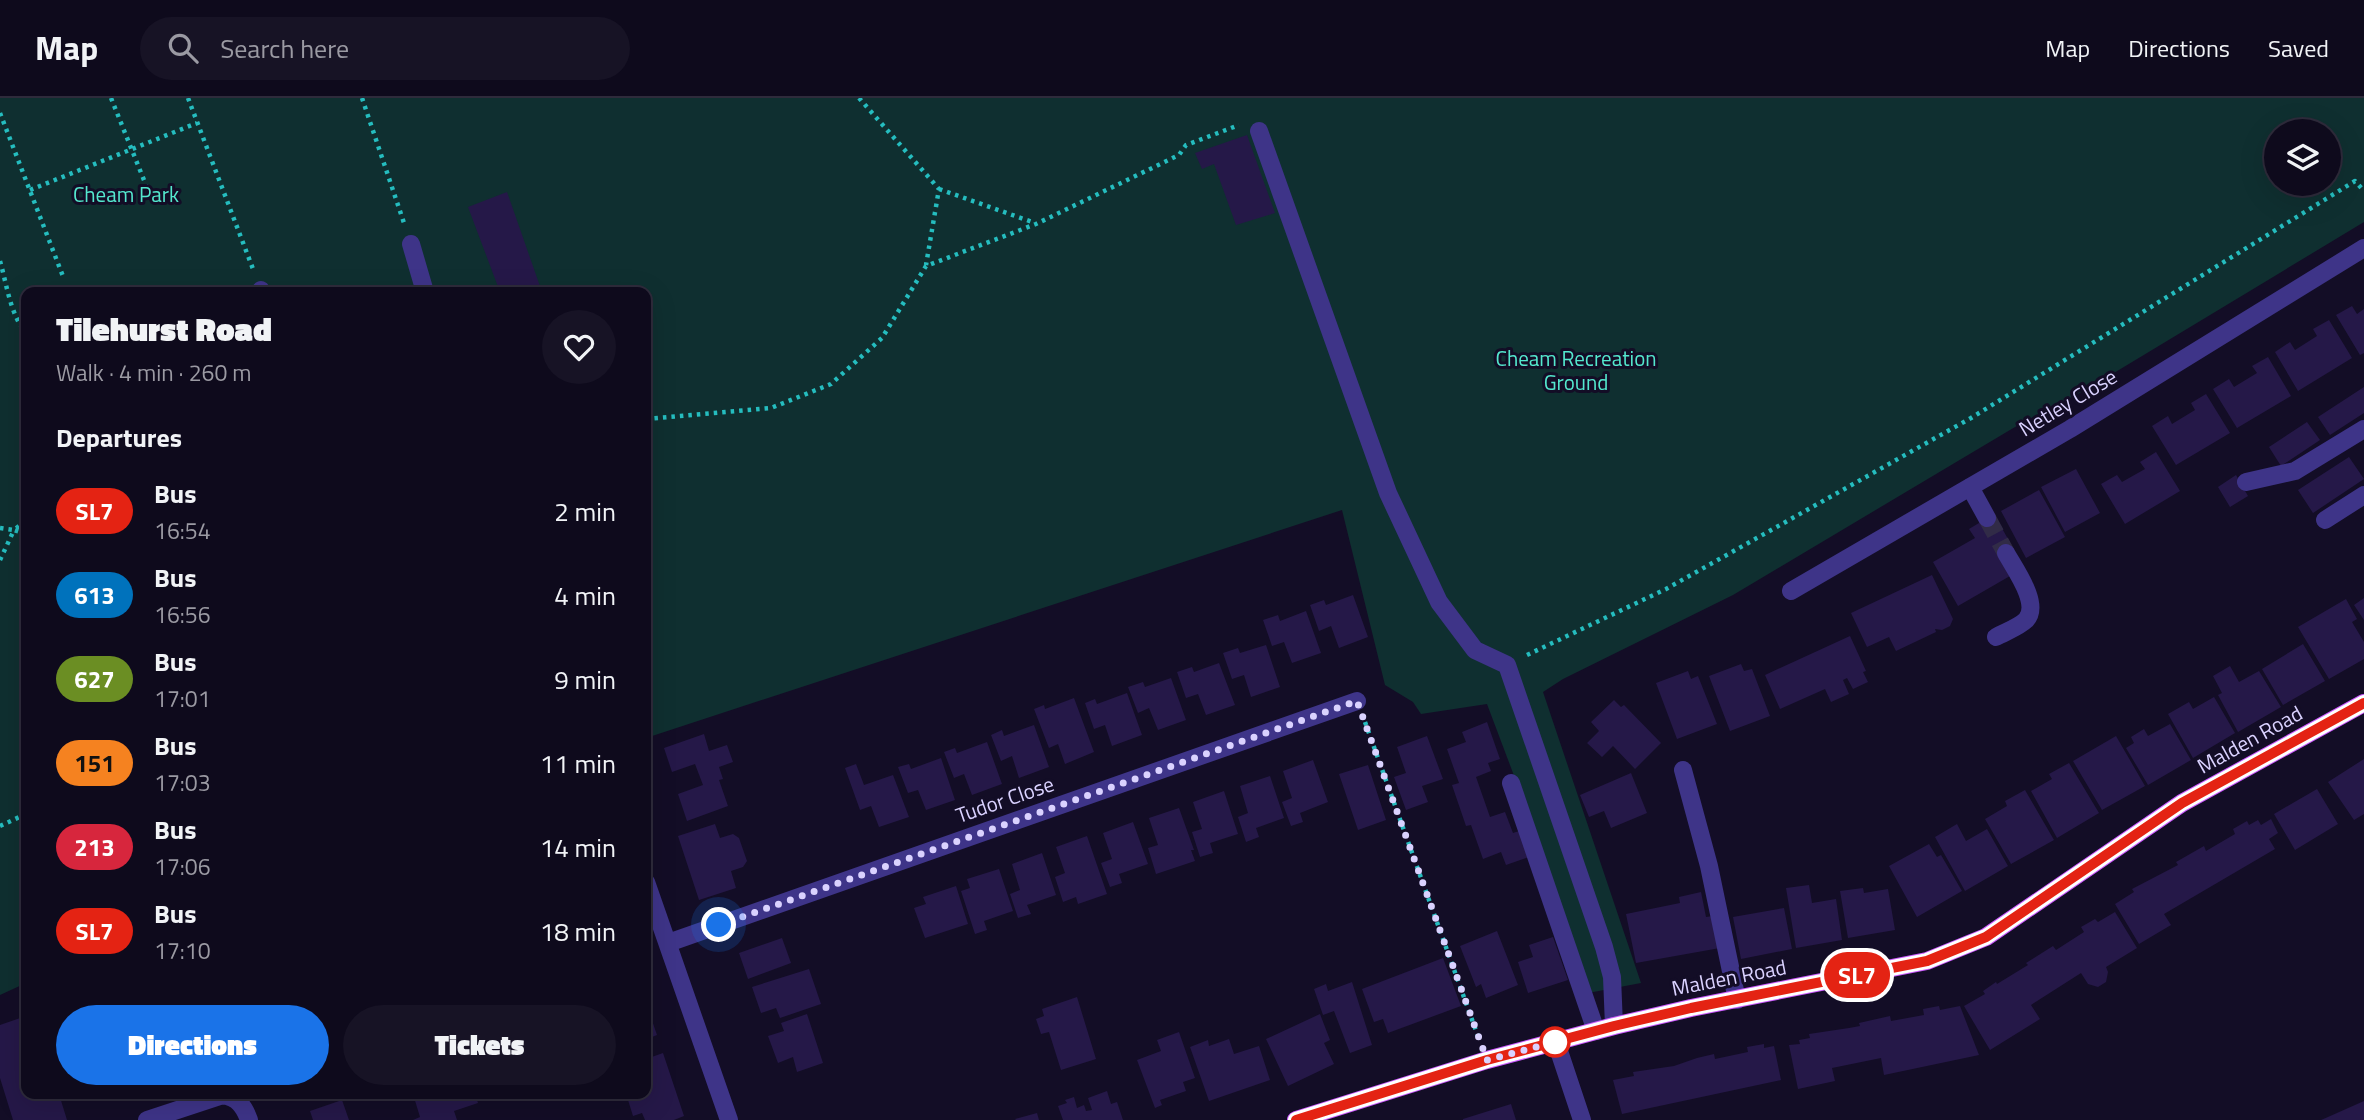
<!DOCTYPE html>
<html lang="en">
<head>
<meta charset="utf-8">
<style>
  :root { --surface:#0e0a1c; --page:#171325; --text:#f1f3f6; --muted:#9b9aa3; --line:#2e2b3b; --accent:#1a73e8 }
  body { margin:0; font-family:"Titillium Web",sans-serif; background:var(--page); color:var(--text); height:100vh; display:flex; flex-direction:column; font-size:26px; white-space:nowrap }
  * { box-sizing:border-box; margin:0 }
  p { font-size:23px; color:var(--muted) }
  .icon { flex:none; width:38px; height:38px; fill:none; stroke:currentColor; stroke-width:2; stroke-linecap:round; stroke-linejoin:round }
  .map { position:relative; flex:1; overflow:hidden }
  .drawer { position:absolute; left:21px; top:189px; width:630px; height:812px; display:flex; flex-direction:column; background:var(--surface); border-radius:14px; box-shadow:0 7px 28px #0002,0 0 0 2px var(--line) }
  .drawer>* { flex:none }
  .badge { padding:0 14px; border-radius:23px; font-size:24px; line-height:46px }
  .tools { position:absolute; left:2264px; top:21px; display:grid; gap:14px }
  .tools a { display:grid; place-items:center; width:77px; height:77px; border-radius:50%; background:var(--surface); box-shadow:0 7px 28px #0002,0 0 0 2px var(--line); font-size:35px }
  .you { position:absolute; width:35px; height:35px; margin:-18px; border:5px solid #fff; border-radius:50%; background:#1a73e8; box-shadow:0 0 0 10px #1a73e833 }
  .map>.badge { position:absolute; translate:-50% -50%; box-shadow:0 0 0 4px #fff }
  h2 { padding:0 35px; font-size:26px; line-height:63px }
  .round { display:grid; place-items:center; flex:none; width:74px; height:74px; border-radius:37px; background:var(--page) }
  .head { display:flex; align-items:center; justify-content:space-between; height:119px; padding:0 35px }
  h1 { font-size:33px; font-weight:800; line-height:52px }
  .cta { display:flex; gap:14px; margin-top:auto; padding:14px 35px }
  .cta a { flex:1; height:80px; border-radius:42px; background:var(--accent); color:#fff; font-size:28px; font-weight:800; line-height:80px; text-align:center }
  .cta a+a { background:var(--page); color:var(--text) }
  ul { padding:0; list-style:none }
  li { display:flex; align-items:center; gap:21px; height:84px; padding:0 35px }
  li div { flex:1 }
  li b { display:block; font-size:26px }
  li em { font-style:normal }
  li .badge { min-width:77px; font-weight:700; text-align:center }
  header { display:flex; align-items:center; gap:42px; box-sizing:border-box; height:98px; padding:0 35px; background:var(--surface); border-bottom:2px solid var(--line) }
  header strong { font-size:33px }
  nav { display:flex; gap:38px; margin-inline-start:auto; font-size:24px }
  .search { width:490px; height:63px; background:var(--page); display:flex; align-items:center; gap:18px; box-sizing:border-box; padding:0 24px; border-radius:38px; color:var(--muted); font-size:26px }
  .map>svg:first-child { display:block }
  .green { fill:#0f2f30; fill-rule:evenodd }
  .building { fill:#251848 }
  .lines { fill:none; stroke-linecap:round; stroke-linejoin:round }
  .minor-tunnel { stroke:#312b47; stroke-width:18; stroke-dasharray:18 9; stroke-linecap:butt }
  .path { stroke:#25bdbf; stroke-width:4.5; stroke-dasharray:3.5 5; stroke-linecap:butt }
  .minor { stroke:#3e3488; stroke-width:18 }
  .major { stroke:#cd59ff; stroke-width:18 }
  .line-casing { stroke:#fff; stroke-width:16 }
  .line { stroke:#e42313; stroke-width:10 }
  .walk { stroke:#dad2ff; stroke-width:7; stroke-dasharray:0 12.6 }
  .stop-dot { fill:#fff; stroke:#e42313; stroke-width:3.5 }
  .labels { text-anchor:middle; stroke-width:6; stroke-linejoin:round; paint-order:stroke }
  .park-label { font-size:21px; fill:#54e8ce; stroke:#130d26 }
  .street-label { font-size:21px; fill:#dad2ff; stroke:#130d26 }
</style>
</head>
<body>
<header>
<strong>Map</strong>
<div class="search"><svg class="icon" aria-label="search" viewBox="0 0 24 24"><circle cx="10" cy="10" r="6"/><path d="M15 15l6 6"/></svg>Search here</div>
<nav><a>Map</a><a>Directions</a><a>Saved</a></nav>
</header>
<div class="map">
<svg width="2364" height="1022" viewBox="0 0 2364 1022">
  <rect width="100%" height="100%" fill="#130d26"/>
  <path class="green" d="M0,0H2364V124L2089,290L2015,329L1733,497L1563,581L1543,594L1641,885L1588,895L1542,752L1487,606L1421,616L1413,604L1385,587L1342,412L646,640V194H26V885L0,897ZM2277,33H2329V86H2277Z"/>
  <path class="building" d="M1247,37L1275,115L1236,127L1214,66L1202,71L1195,55Z
    M507,94L542,194H500L468,109Z
    M2352,208L2357,216L2364,211V255L2360,257L2336,217Z
    M2329,222L2352,260L2298,293L2275,254L2290,244L2295,252L2317,238L2313,231Z
    M2268,259L2291,298L2237,330L2213,291L2229,281L2234,289L2257,275L2252,268Z
    M2364,289V315L2330,337L2318,319Z
    M2206,296L2230,335L2176,367L2152,328L2168,318L2172,326L2195,312L2191,305Z
    M2307,324L2320,342L2281,368L2269,349Z
    M2156,354L2180,393L2125,426L2101,386L2117,377L2122,384L2145,371L2140,364Z
    M2349,359L2364,381L2313,415L2298,392Z
    M2076,371L2100,415L2065,434L2041,389Z
    M2236,377L2248,398L2230,409L2218,389Z
    M2039,392L2065,439L2026,460L2001,413Z
    M1994,416L2013,450L2010,478L1958,508L1933,464L1975,440L1969,431Z
    M1932,477L1953,521L1950,528L1942,532L1935,531L1936,534L1896,553L1889,539L1867,549L1851,515Z
    M1353,497L1368,539L1339,550L1331,528L1319,533L1310,507L1324,502L1326,507Z
    M2364,500V522L2354,507Z
    M2346,501L2357,521L2352,524L2364,544V561L2329,581L2298,529Z
    M1306,513L1321,555L1292,565L1284,544L1272,548L1263,522L1278,517L1280,523Z
    M1850,538L1866,573L1863,574L1868,584L1853,591L1847,580L1843,582L1849,596L1831,604L1825,591L1780,611L1765,577Z
    M2303,546L2325,583L2283,607L2262,571Z
    M1266,547L1280,589L1251,599L1244,577L1232,581L1223,555L1238,550L1240,555Z
    M1219,565L1235,607L1206,617L1198,596L1186,600L1177,574L1192,569L1194,574Z
    M1741,566L1744,573L1752,571L1770,618L1730,633L1709,578Z
    M2230,568L2239,584L2259,573L2281,609L2238,634L2218,597L2222,595L2213,578Z
    M1688,573L1691,581L1698,578L1717,626L1677,641L1656,585Z
    M1171,580L1186,622L1158,632L1149,610L1138,615L1128,589L1143,584L1145,589Z
    M1127,595L1142,637L1112,648L1105,627L1094,631L1085,605L1095,601L1097,606Z
    M2214,599L2235,635L2193,660L2168,616L2189,604L2193,611Z
    M1074,600L1094,654L1065,666L1058,646L1049,650L1034,611L1044,607L1045,611Z
    M1614,602L1621,609L1624,607L1661,645L1635,671L1613,648L1602,659L1587,645L1599,633L1591,624Z
    M1487,624L1500,661L1488,665L1491,673L1476,679L1490,719L1505,714L1513,735L1522,732L1532,758L1506,767L1501,754L1483,761L1471,727L1466,728L1452,687L1459,685L1447,651L1466,644L1462,634Z
    M2170,626L2191,662L2148,687L2126,650L2134,645L2131,639L2144,631L2148,638Z
    M1034,627L1049,669L1019,680L1012,658L1001,663L991,637L1002,632L1004,638Z
    M704,636L709,653L727,647L733,664L719,669L723,681L719,682L728,708L687,723L678,696L703,687L695,666L672,674L664,650Z
    M1427,638L1443,681L1422,688L1428,704L1406,712L1394,679L1406,675L1397,649Z
    M2116,638L2145,688L2102,712L2073,663Z
    M987,644L1002,686L972,697L964,676L954,680L944,654L955,650L957,655Z
    M941,660L955,702L926,712L918,692L908,695L898,669L909,666L911,671Z
    M2364,661V716L2354,722L2328,684Z
    M1313,662L1328,704L1300,715L1303,724L1291,728L1282,704L1292,700L1283,673Z
    M2069,665L2099,715L2057,740L2031,693L2052,681L2049,676Z
    M856,666L864,687L893,677L909,719L879,729L871,708L860,712L845,670Z
    M1368,667L1386,722L1358,732L1339,676Z
    M1631,675L1647,715L1611,730L1604,713L1589,719L1580,697Z
    M1270,678L1284,720L1256,730L1259,739L1246,744L1238,719L1248,715L1240,688Z
    M2317,691L2338,726L2295,752L2274,716Z
    M2025,692L2054,742L2011,766L1985,721L2007,708L2005,703Z
    M1224,693L1238,736L1210,745L1213,755L1200,759L1192,734L1202,731L1193,704Z
    M1179,710L1194,752H1191L1195,763L1156,776L1148,750L1158,747L1149,720Z
    M2271,721L2278,735L2269,741L2275,751L2164,816L2171,827L2139,846L2115,806L2134,794L2132,791L2178,767L2176,764L2204,748L2206,753L2235,736L2233,731L2247,723L2249,727L2258,722L2261,727Z
    M1133,724L1148,766L1119,776L1122,785L1110,789L1101,765L1112,761L1103,735Z
    M715,726L720,740L733,736L739,740L747,763L743,769L731,773L736,790L699,802L678,738Z
    M1957,726L1966,743L1987,731L2008,768L1965,793L1935,739Z
    M1087,738L1107,796L1078,806L1076,799L1063,804L1055,779L1065,775L1056,749Z
    M1929,746L1937,759L1941,757L1962,793L1917,819L1889,768Z
    M1042,755L1056,797L1027,807L1031,816L1018,820L1010,796L1020,792L1012,766Z
    M999,771L1013,813L984,823L987,832L975,836L961,793L970,790L967,781Z
    M1809,787L1812,805L1836,801L1842,842L1796,850L1786,790Z
    M956,788L968,826L925,840L914,810L926,806L923,799Z
    M1863,790L1864,795L1888,791L1895,832L1848,840L1840,793Z
    M1701,794L1706,819L1713,818L1720,850L1636,865L1626,816L1680,805L1679,799Z
    M1784,810L1792,851L1741,861L1733,819Z
    M2115,814L2137,850L2106,869L2108,874L2106,884L2098,889L2088,886L2081,875L2031,907L2040,921L1990,952L1964,908L1985,896L1983,893L1996,884L1997,886L2028,867L2026,865L2053,848L2056,852L2084,834L2081,829L2095,821L2098,824Z
    M1497,833L1518,887L1486,900L1481,886L1476,889L1460,848Z
    M1553,839L1568,882L1528,895L1518,864L1533,859L1529,847Z
    M782,840L791,865L748,881L739,855Z
    M1443,860L1461,908L1388,935L1383,921L1374,924L1362,891Z
    M809,871L821,906L780,920L776,910L761,915L752,889Z
    M1352,884L1372,947L1350,955L1334,913L1323,917L1314,891L1326,886L1328,893Z
    M1077,899L1096,961L1061,972L1049,934L1041,936L1036,921L1044,918L1042,911Z
    M646,905L657,937L647,941L651,953L646,955Z
    M1939,908L1940,912L1960,908L1979,957L1884,977L1881,960L1832,970L1835,983L1798,991L1789,947L1800,946L1799,942L1810,940L1809,936L1849,930L1860,928L1859,925L1890,918L1891,923L1924,917L1923,911Z
    M807,916L823,965L797,974L793,959L778,965L768,938L784,933L781,925Z
    M1320,916L1330,942L1324,945L1334,966L1288,988L1266,941Z
    M26,918V996H59L67,1022H13L0,980V927Z
    M1179,934L1195,980L1183,984L1186,993L1160,1002L1162,1007L1155,1010L1137,962L1161,953L1157,942Z
    M1229,941L1234,956L1259,948L1270,982L1209,1003L1190,949L1208,942L1209,948Z
    M1764,946V950L1774,948L1781,982L1622,1016L1613,982L1634,978L1633,974L1674,968L1697,960L1714,956L1715,961L1748,954L1747,949Z
    M663,955L684,1018L674,1022H645L642,1015L633,1018L628,1002L637,999L635,996H646V961Z
    M1107,993L1111,1006L1117,1004L1123,1022H1063L1058,1008L1067,1005L1065,1002L1074,999L1077,1010L1084,1007L1086,1013L1092,1012L1088,1000Z
    M413,996H475L478,1005L454,1013L457,1022H413L420,1019Z
    M342,1002L349,1022H313L310,1013Z
    M2364,1003V1022H2321L2328,1019Z
    M1511,1006L1516,1022H1463V1021Z
    M1037,1015L1039,1022H1016L1015,1021Z"/>
  <g class="lines">
    <path class="minor-tunnel" d="M1987,420L2006,455"/>
    <path class="path" d="M111,0L152,102
      M188,0L253,171
      M362,0L404,125
      M859,0L939,91L926,167
      M0,15L64,181
      M939,91L1035,125
      M30,92L197,25
      M0,163C7,187 10,216 26,235
      M646,321L771,310L831,286L882,240L926,168L1036,126L1179,57L1186,47L1239,27
      M0,430L14,432L26,422
      M0,462L14,432L26,436
      M1527,557L1666,491L1971,320L2355,83L2364,93
      M1365,624L1479,941
      M0,728L26,716"/>
    <path class="minor" d="M1259,33L1388,395L1439,504L1475,552L1507,567L1604,849L1612,879L1614,928
      M411,146L425,194
      M261,192L262,194
      M2246,384L2295,373L2364,331
      M1970,389L1987,420
      M2325,422L2364,397
      M1791,493L2070,331L2364,150
      M1996,539C2005,534 2019,529 2026,522C2041,506 2014,470 2006,455
      M1683,672L1709,768L1737,902
      M1511,685L1596,933
      M646,784L729,1022
      M668,845L1357,603
      M1556,944L1582,1022
      M147,1022L223,997C238,1000 244,1008 249,1022"/>
    <path class="major" d="M1296,1022L1487,962L1614,928L1691,910L1927,863L1986,839L2182,705L2364,605"/>
  </g>
  <g class="lines">
    <g class="line-casing">
      <path id="line" d="M1296,1022L1487,962L1614,928L1691,910L1927,863L1986,839L2182,705L2364,605"/>
    </g>
    <use href="#line" class="line"/>
    <path class="walk" d="M719,827L1357,603L1487,962L1555,944"/>
  </g>
  <circle class="stop-dot" cx="1555" cy="944" r="14"/>
  <g class="labels">
    <g class="park-label">
      <text x="126" y="104">Cheam Park</text>
      <text x="1576" y="268">Cheam Recreation<tspan x="1576" dy="24">Ground</tspan></text>
    </g>
    <g class="street-label">
      <text transform="translate(2068 305) rotate(-31)" y="7">Netley Close</text>
      <text transform="translate(2250 642) rotate(-29)" y="7">Malden Road</text>
      <text transform="translate(1005 702) rotate(-19)" y="7">Tudor Close</text>
      <text transform="translate(1729 880) rotate(-11)" y="7">Malden Road</text>
    </g>
  </g>
</svg>
<div class="tools">
<a><svg class="icon" aria-label="layers" viewBox="0 0 24 24"><path d="M12 4l9 5-9 5-9-5zM3 14l9 5 9-5"/></svg></a>
</div>
<div class="you" style="left:719px;top:827px"></div>
<b class="badge" style="left:1857px;top:877px;background:#e42313;color:#fff">SL7</b>
<section class="drawer">
<div class="head"><div><h1>Tilehurst Road</h1><p>Walk · 4 min · 260 m</p></div><a class="round"><svg class="icon" aria-label="heart" viewBox="0 0 24 24"><path d="M12 20l-8-8c-3-5 5-10 8-4 3-6 11-1 8 4z"/></svg></a></div>
<h2>Departures</h2>
<ul>
<li><span class="badge" style="background:#e42313;color:#fff">SL7</span><div><b>Bus</b><p>16:54</p></div><em>2 min</em></li>
<li><span class="badge" style="background:#0072bc;color:#fff">613</span><div><b>Bus</b><p>16:56</p></div><em>4 min</em></li>
<li><span class="badge" style="background:#6b8e23;color:#fff">627</span><div><b>Bus</b><p>17:01</p></div><em>9 min</em></li>
<li><span class="badge" style="background:#f58220;color:#111">151</span><div><b>Bus</b><p>17:03</p></div><em>11 min</em></li>
<li><span class="badge" style="background:#d7263d;color:#fff">213</span><div><b>Bus</b><p>17:06</p></div><em>14 min</em></li>
<li><span class="badge" style="background:#e42313;color:#fff">SL7</span><div><b>Bus</b><p>17:10</p></div><em>18 min</em></li>
</ul>
<div class="cta"><a>Directions</a><a>Tickets</a></div>
</section>
</div>
</body>
</html>
